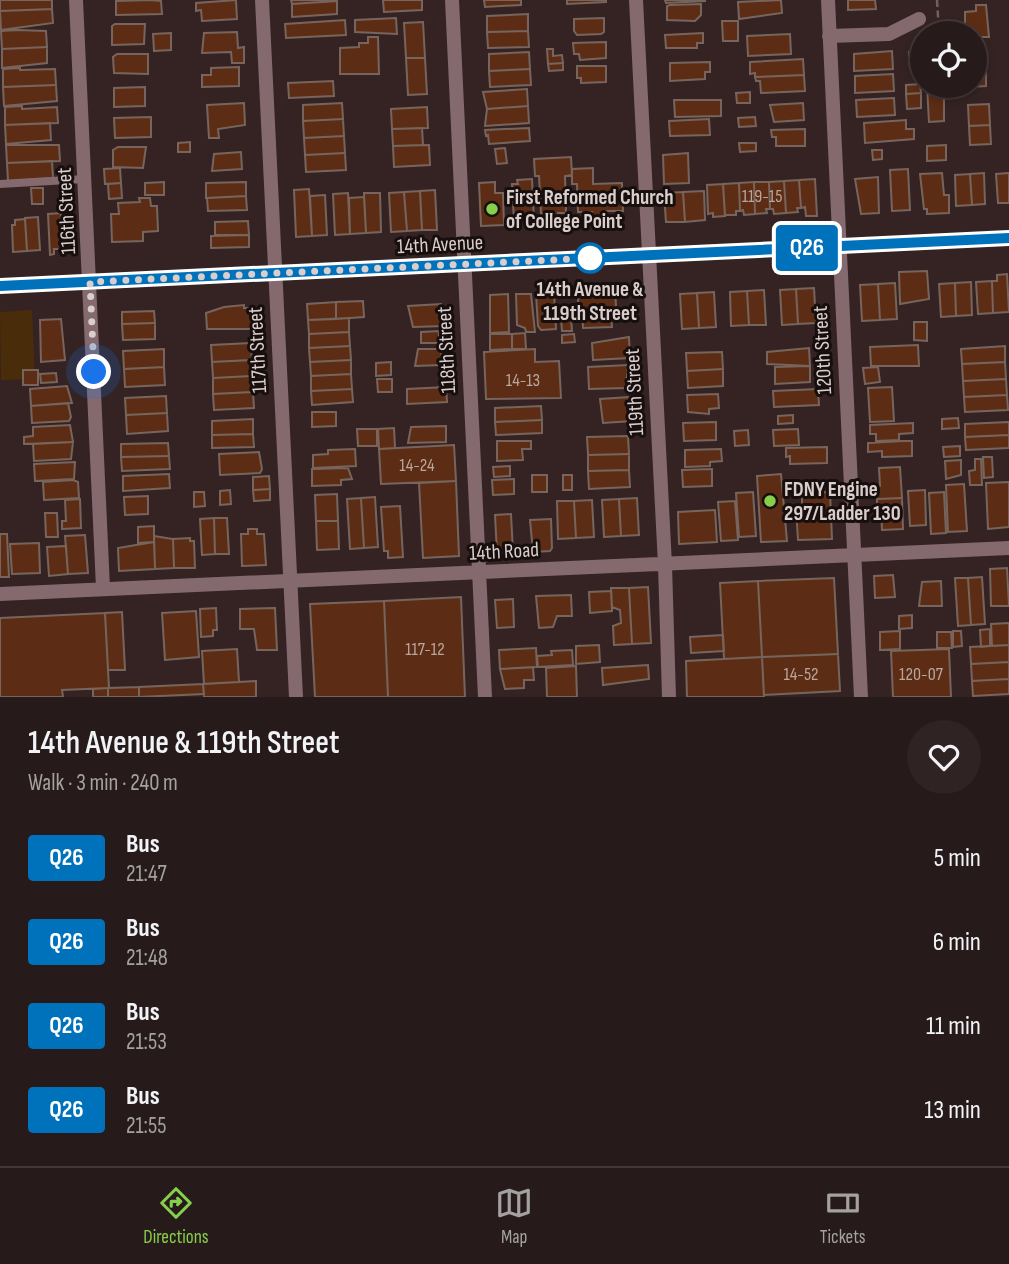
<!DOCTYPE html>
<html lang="en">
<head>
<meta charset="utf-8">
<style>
  :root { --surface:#271a1a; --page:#2f2323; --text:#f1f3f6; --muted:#a4a1a2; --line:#433839; --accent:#86cf4c }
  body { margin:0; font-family:"Sofia Sans Condensed",sans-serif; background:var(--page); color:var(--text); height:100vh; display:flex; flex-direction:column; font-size:26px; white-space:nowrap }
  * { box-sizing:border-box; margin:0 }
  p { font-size:23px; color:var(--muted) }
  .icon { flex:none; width:38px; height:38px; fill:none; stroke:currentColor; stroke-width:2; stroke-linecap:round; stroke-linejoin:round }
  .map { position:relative; height:697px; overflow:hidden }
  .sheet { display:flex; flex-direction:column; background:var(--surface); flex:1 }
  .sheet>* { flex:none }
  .badge { padding:0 14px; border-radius:5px; font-size:24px; line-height:46px }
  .fabs { position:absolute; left:910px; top:21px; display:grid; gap:14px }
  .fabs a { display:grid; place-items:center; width:77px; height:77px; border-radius:50%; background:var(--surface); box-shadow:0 4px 10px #0003,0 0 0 2px var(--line); font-size:35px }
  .you { position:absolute; width:35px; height:35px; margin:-18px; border:5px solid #fff; border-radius:50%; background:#1a73e8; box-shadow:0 0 0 10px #1a73e833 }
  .map>.badge { position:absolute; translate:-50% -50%; box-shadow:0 0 0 4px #fff }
  .round { display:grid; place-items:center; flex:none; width:74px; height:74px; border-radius:37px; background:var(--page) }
  .head { display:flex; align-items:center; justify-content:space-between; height:119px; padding:0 28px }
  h1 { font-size:33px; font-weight:600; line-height:52px }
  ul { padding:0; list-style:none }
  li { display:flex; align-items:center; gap:21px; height:84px; padding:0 28px }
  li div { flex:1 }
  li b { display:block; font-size:26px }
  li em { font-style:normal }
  li .badge { min-width:77px; font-weight:700; text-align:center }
  .tab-bar { display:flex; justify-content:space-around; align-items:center; height:98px; border-top:2px solid var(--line); background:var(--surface); font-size:19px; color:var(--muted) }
  .tab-bar a { display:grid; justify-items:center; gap:4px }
  .tab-bar .active { color:var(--accent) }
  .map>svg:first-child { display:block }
  .green { fill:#492d0b }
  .building { fill:#5c2d14; stroke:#77655d; stroke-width:2 }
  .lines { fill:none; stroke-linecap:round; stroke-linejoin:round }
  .path { stroke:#6f605f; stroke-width:2.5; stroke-dasharray:7 3.5; stroke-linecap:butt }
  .service { stroke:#84696f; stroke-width:8 }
  .minor { stroke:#84696f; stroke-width:14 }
  .line-casing { stroke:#fff; stroke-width:16 }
  .line { stroke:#0072bc; stroke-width:10 }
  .walk { stroke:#dacecd; stroke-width:7; stroke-dasharray:0 12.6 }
  .poi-dot { fill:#86cf4c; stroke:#170f0e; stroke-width:2.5 }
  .stop-dot { fill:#fff; stroke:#0072bc; stroke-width:3.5 }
  .labels { text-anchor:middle; stroke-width:6; stroke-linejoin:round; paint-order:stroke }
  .number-label { font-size:18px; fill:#baa69f }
  .poi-label { font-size:21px; font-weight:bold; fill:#dacecd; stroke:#170f0e; text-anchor:start }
  .street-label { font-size:21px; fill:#dacecd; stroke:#170f0e }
  .stop-label { font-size:21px; font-weight:bold; fill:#dacecd; stroke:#170f0e }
</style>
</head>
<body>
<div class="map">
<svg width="1009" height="697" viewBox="0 0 1009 697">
  <rect width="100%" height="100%" fill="#342322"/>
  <path class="green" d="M32,310L35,379L1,380L0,312Z"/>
  <path class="building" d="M0,0H52V9L0,11Z
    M151,0L161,1L162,14L116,15V1Z
    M236,0L237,19L202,21L201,10L196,11V3Z
    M291,0H337V1L292,4Z
    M383,0H422V10L384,12Z
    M484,0H521V5L485,7Z
    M567,0H606V2L567,4Z
    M665,0H705V1L666,3Z
    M781,0L782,13L739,19L738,2Z
    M848,0H875L876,9L848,10Z
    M337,1V14L292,17V4Z
    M701,4V15L695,21L667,20V6L670,5Z
    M976,5H986L989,37H975V33H965V12L976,11Z
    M52,9L53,23L1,30L0,11Z
    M528,14V31L487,32V16Z
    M396,18L397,34L355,32V20Z
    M604,18V32L601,34L577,35L574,31V19Z
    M345,20L346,35L286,38L285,24Z
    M722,21H738V41H723Z
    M423,22L425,58H406L404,23Z
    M115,24H145L144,44L112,45V26Z
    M18,30L46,31L47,47L2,49L1,31Z
    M528,31L529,47L488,48L487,32Z
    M237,32L238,48L244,47V63H232L231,52L202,53L204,33Z
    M171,33V50L154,51L153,34Z
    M703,33V43H697V48H666L665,35Z
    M790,34L791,54L748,56L747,36Z
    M368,37H378L379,74H340V48L359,47V43H368Z
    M606,42V58L580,60L579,54H574L573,43Z
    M47,47V63L2,68V49Z
    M547,49H553V56L562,55L563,63L548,64Z
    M892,51L893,69L854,71V54Z
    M529,52L530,69L489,71V54Z
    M909,52H918L919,68H910Z
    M117,54H148V74L114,73L113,57Z
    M975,56H986V86L969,87L975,86Z
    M406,58H425L427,94L408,95Z
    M803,59L804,75L755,77V73L750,74V62Z
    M710,62V72H705V79L670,81V63Z
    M563,63V70L549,71L548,64Z
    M577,66H606V82L581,83V78H577Z
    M239,67V86L202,87V75H211V68Z
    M20,68V70L55,69L56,85L3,87V69Z
    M530,69L531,85L490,87L489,71Z
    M893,74L894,91L855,93V76Z
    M804,75L805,91L761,93L760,81H756L755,77Z
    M333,81L334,96L289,98L288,83Z
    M920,84L921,93L906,94V85Z
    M56,85L57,101L4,106L3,87Z
    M927,86H944V121L929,122Z
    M145,87V106L114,107V88Z
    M527,89L528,106L487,109L483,92Z
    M750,92V103H737L736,93Z
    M921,93V108L907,109L906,94Z
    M894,98L895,115L857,117L856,100Z
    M674,100H721V116L675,117Z
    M244,103L245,125L218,129L219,138H209L207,105Z
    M342,103L343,119L303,121V105Z
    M803,103L804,120L774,122L770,105Z
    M989,104L990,125L969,126L968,105Z
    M22,106V109L57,107L58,123L5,125V107Z
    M528,106L529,123L485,126L487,109Z
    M427,107L428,128L392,129L391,109Z
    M151,117V137L115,138L114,118Z
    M755,117L756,126L739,127L738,118Z
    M343,119L344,136L304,138L303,121Z
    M709,119L710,135L670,136L669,121Z
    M906,120V129H914V139L865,143L864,123Z
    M50,123L51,140L6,144L5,125Z
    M990,125L991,144L970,145L969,126Z
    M422,128L423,145L393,146L392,129Z
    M529,128L530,141L489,144L488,135L486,136L485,130Z
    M805,129V146H776V137H772L771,130Z
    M344,136L345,153L305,155L304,138Z
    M190,142V152H178V143Z
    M739,143H756V151L740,152Z
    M6,145H59L60,161L7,163Z
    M429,145L430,165L394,167L393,146Z
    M946,145V160L927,161V146Z
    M118,147H146L143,168L113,167V150Z
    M505,148L507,163L497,164L495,149Z
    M872,150H882V159L873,160Z
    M241,152L242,169L212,171L214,154Z
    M345,153L346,170L306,172L305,155Z
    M688,153L689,183L664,184L663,155Z
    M571,157L572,175L565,176L566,213H558V224H550V213L541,214L539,176H535L534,159Z
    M52,161L53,178L8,181L7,163Z
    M120,168L121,183L105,184L104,169Z
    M593,168V184L622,183L623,211H606V220H600V226H593L592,212H578L577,184H572V169Z
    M908,169L910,210L892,211L890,170Z
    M942,173L944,195H949V213L927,214V209H924L920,174Z
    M984,173L985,204L972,205L970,174Z
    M1009,173V203H998L996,174Z
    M970,174L972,205L956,206L955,175Z
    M878,177L879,213L861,214L855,179Z
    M532,179L534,220L514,221L512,184H518L517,180Z
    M815,179L817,216H806L805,207L801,208L799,180Z
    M799,180L801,208H797L798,212L786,213L784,181Z
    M784,181L786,213L774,214L773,209H770L769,182Z
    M164,182V195H145V183Z
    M246,182V196L206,198V183Z
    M495,182V193H503L504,225L481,226L479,183Z
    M754,182L755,214L744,215L743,210L740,211L739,183Z
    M754,182H769L770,209H766L767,213L755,214Z
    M121,183L122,198L109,199L108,184Z
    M739,183L740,211H736V215H725L723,184Z
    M723,184L725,216L713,217V213L708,214L707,185Z
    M31,188H43V204H32Z
    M309,189L312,236L296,237L294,190Z
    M435,190L437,230H422L420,191Z
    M420,191L422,230L407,231L404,192Z
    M704,191L705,220L685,222L683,192Z
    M404,192L407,231L391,232L389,193Z
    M683,192L685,222H666L664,193Z
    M348,193L350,234L335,235L333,194Z
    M364,193H380L381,232L366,233Z
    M325,195L327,235L312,236L310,196Z
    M246,196L247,210L208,211L207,198Z
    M364,197L366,233L350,234L349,198Z
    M139,198H150L151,206H157L158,231L143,232V241L112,242L111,214H119L118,203L140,202Z
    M61,213L62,249H54V254L50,255L48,214Z
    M38,217L40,250L27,251L25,218Z
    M25,219L27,251L13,252L12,225H15V220Z
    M248,221L249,235H215V222Z
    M249,235V247L211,248V236Z
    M927,271L929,299L900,304L899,272Z
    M1007,274L1009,312L993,313L992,281H997V275Z
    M992,281L993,313L978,314L976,282Z
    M971,282L972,315L956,316L955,283Z
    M895,283L897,319L880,320L878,284Z
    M955,283L956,316L941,317L939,284Z
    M878,284L880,320L862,321L860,285Z
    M814,288L816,323L798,324L796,289Z
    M796,289L798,324L782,325L780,290Z
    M615,290L616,306L611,315L612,327L583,328L582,309L577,310L579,292Z
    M764,290L766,325H749L747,291Z
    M747,291L749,325L731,326L730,292Z
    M714,292L716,327L699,328L697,293Z
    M554,293L556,329L541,330L538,326L536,294Z
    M697,293L699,328L682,329L680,294Z
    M508,294L509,332L490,333V295Z
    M516,294H531L535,332H526L525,328L517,325Z
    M363,301L364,317L336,319V302Z
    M336,302V319L308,320L307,304Z
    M441,304L444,326L413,327L408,306Z
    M244,305V308H254L255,329H207L206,313L224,307Z
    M154,311L155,323L122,324V312Z
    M349,318V332L309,334L308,320Z
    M571,318L572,331H562L561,319Z
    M61,319L65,360L41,362L40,320Z
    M914,322H927V341L914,340Z
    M155,323V339L123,340L122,324Z
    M439,331V343H421V332Z
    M349,332L350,346L309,348V334Z
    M525,333L526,349H512V334Z
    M490,334H512V349L490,350Z
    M574,334L575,342L562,343V335Z
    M629,337L630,358L593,360L592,343Z
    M251,343L252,360L212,362L211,345Z
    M918,345L919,366H871L870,347Z
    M350,346L351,360L310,362L309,348Z
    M1005,346V362L962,364L961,349Z
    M809,348L810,366L767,364V352Z
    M164,349V367L124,369L123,351Z
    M418,349H441L442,365L415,366Z
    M535,349V362L559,361L561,398L486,399L484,352Z
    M722,352L723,369L687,371L686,353Z
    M250,360L251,376L213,378L212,362Z
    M351,360V374L311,376L310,362Z
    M391,362V375L376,376V363Z
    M1005,362L1006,379L963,381L962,364Z
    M628,365L626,388L589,389L588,367Z
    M810,366V382L775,384V367Z
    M164,367L165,385L125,387L124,369Z
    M878,367L880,382L865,384L863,368Z
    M723,369V386L688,388L687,371Z
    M23,370H38V385H23Z
    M56,373L57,382L41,383L40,374Z
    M351,374L352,389L311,391V376Z
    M251,376L252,392L213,394V378Z
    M377,379H392V392H378Z
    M1006,379L1007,395L964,397L963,381Z
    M67,386L72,403L31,406L30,389Z
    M446,387L447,402L407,404V389Z
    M892,387L894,421L870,422L868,388Z
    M352,389L353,402L312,405L311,391Z
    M818,389L819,405L774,407L773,391Z
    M253,392L254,408L214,410L213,394Z
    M718,394L719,408L709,409V414L688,412L687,395Z
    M1007,395L1008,410L965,412L964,397Z
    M166,396L167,413L126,415L125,398Z
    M630,397L633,398L632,421L603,423L600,399Z
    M68,403L71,417L69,421L32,423L31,406Z
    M541,406L542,420L495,422V408Z
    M312,412H336V426L312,427Z
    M167,413L168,431L127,434L126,415Z
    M793,415V423L778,424V416Z
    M958,418L959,428L942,429V419Z
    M253,419V434L212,435V421Z
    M542,420V433L496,435L495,422Z
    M716,422V440L684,441L683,423Z
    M1009,422V435L965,437V424Z
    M913,423V433L899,434V440L876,441V434H870V425Z
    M70,425L73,442L24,444V437L33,436V427Z
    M446,426V442L408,443L411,427Z
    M394,428L395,448L379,449L378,429Z
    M357,429H377V446H358Z
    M798,429L799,445L774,446L773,430Z
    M748,430L749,445L735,446L734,431Z
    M253,434L254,447L212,448V435Z
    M1009,435V448L966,450L965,437Z
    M628,436L629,454L588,455L587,437Z
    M497,441H531V449H522L523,460L497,461Z
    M903,441H912V456L882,457V451L868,452V443Z
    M73,442L71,459L34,461L33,444Z
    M168,443L169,456L121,457V444Z
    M454,445L456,481L381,484L379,449Z
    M960,446V456L944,457L943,447Z
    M827,447V463L790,464V456L786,457V448Z
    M355,449L356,466L313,468V455L328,454V450Z
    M721,449L722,461L710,462V466L685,467V450Z
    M259,452L262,469L260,473L220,475L219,454Z
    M629,454V470L588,471V455Z
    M169,456L170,469L122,471L121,457Z
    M983,457H992L993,477L984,478Z
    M975,459H981L982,485H970L969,471L975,470Z
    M961,460V475L946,479L945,461Z
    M75,462L74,479L35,481L34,464Z
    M510,466V476L494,477L493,467Z
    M900,467L902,498L877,499L876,487L880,486L879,468Z
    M348,468L352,479L341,480V485L312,486V469Z
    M712,469V486L683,487L682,470Z
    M629,470L630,487L589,489L588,471Z
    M169,474L170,488L123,491V476Z
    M781,474L787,541L761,542L757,476Z
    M532,475H547V492H532Z
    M563,475H572V490H563Z
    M269,476L270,489L253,490V477Z
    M514,479V494L493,495L492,480Z
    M73,480L78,482L79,498L44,500L43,482Z
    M456,481L459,556L423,558L419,483Z
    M1009,482V527L988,529L986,483Z
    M964,484L967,531L948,532L946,485Z
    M270,489V500L254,501L253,490Z
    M230,490L231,504L220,505V491Z
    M925,490L926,525L910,526L908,491Z
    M194,492H204L205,506L194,507Z
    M753,492L756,536L739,537L736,493Z
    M830,492L832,539L798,540L796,508H802V493Z
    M944,492L946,533L931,534L929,493Z
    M337,494L338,521H316L315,495Z
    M148,496V514L125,515L124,497Z
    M375,497L378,547L364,548L361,498Z
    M361,498L364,548L350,549L347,499Z
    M637,498L639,535L621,536L619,499Z
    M902,498L903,529L882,530L881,511L877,512V499Z
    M80,499L81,528L62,529V521H66L65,500Z
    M619,499L621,536L604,537L602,500Z
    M592,500L594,537L576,538L574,501Z
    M557,501H574L576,538L558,539Z
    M735,501L738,540L721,541L718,502Z
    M400,506L403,557L388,558V551H384L381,507Z
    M715,510L717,542L679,544L678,512Z
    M45,513H57L58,537H46Z
    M511,514L513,552L497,553L495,515Z
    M214,518L215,554L202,555L200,519Z
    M214,518H227L229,554H215Z
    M551,519L552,548L550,551L533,552L530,520Z
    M316,521H338L339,549L317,550Z
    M154,526V542L138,543V527Z
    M248,529H257V534H264L266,565L242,566L241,534H248Z
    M0,534H7L9,577H0Z
    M85,535L88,573L68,574L65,536Z
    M154,536L173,539L174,568L155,569Z
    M190,538V541H194L195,568H174L173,539Z
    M154,542L155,569L119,571L118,548Z
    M39,543L40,573L12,574L10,544Z
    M66,546L68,574L49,576L47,547Z
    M1007,568L1009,606H991L990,569Z
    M893,575L895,597L875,598L874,576Z
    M982,577L985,624L971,625L968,578Z
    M834,578L838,654L762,657L758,581Z
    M955,578H968L971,625L958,626Z
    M758,581L762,657L724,659L720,583Z
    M941,581L942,606H919L922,582Z
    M648,587L651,643L632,644L629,588Z
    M611,588H629L632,644L614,645L613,626L621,623L620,610L612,607Z
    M611,591L612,611L590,613L589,592Z
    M571,595L572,616H557L553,627L539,628L536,596Z
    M461,597L465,697H388L384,601Z
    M513,599L514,627L497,628L495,600Z
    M384,601L388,697H315L310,604Z
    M216,608L217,630H213V636L201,637L200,609Z
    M275,608L277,650H257L254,629H240V609Z
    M196,611L199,657L165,660L162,613Z
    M122,612L125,670H108L105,613Z
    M105,613L109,688L62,690L63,697H0V618Z
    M912,615V628L899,629V616Z
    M1009,623V645L992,646L991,624Z
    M990,629V646L981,647L980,630Z
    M900,631V649L880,650V632Z
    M953,631H961L962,646L953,647Z
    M937,632H951L952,648H937Z
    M723,635L724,651L691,653L690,637Z
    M599,645L600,662L576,664V646Z
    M1009,645V662L971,664L970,647Z
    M536,648L537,667L500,669L499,650Z
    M237,649L239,682L204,684L202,651Z
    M949,649L951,697H893L891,651Z
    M572,650L573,665L538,667L537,656L552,655L551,651Z
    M838,654L840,691L764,695L762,657Z
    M762,657L764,697H687L686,661Z
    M1009,662V679L972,681L971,664Z
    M648,665L649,679L603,685L602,668Z
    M576,666L577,697H547L546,668Z
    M533,667L534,680H524V688L505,689L500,669Z
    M1009,679V694L973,696L972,681Z
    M256,681V697H204L203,684Z
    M203,684L204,694L139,697V687Z
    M139,687V697H108V688Z
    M108,688V697H93V689Z"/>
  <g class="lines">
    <path class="path" d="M937,0L939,33"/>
    <path class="service" d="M0,184L85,179"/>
    <path class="minor" d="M76,0L103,588
      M262,0L296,697
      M452,0L485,697
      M636,0L665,565L669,697
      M828,0L861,697
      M829,36L889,34L919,19
      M0,286L1009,238
      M0,594L1009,548"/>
  </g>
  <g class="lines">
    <g class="line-casing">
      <path id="line" d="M0,286L1009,238"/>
    </g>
    <use href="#line" class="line"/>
    <path class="walk" d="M94,372L90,282L595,258H590"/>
  </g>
  <g class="poi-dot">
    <circle cx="492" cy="209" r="7"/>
    <circle cx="770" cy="501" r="7"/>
  </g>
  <circle class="stop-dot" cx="590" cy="258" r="14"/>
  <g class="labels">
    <g class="number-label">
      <text x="762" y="202">119-15</text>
      <text x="523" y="386">14-13</text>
      <text x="417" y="471">14-24</text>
      <text x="425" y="655">117-12</text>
      <text x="801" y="680">14-52</text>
      <text x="921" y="680">120-07</text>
    </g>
    <g class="poi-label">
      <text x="506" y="204">First Reformed Church<tspan x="506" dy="24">of College Point</tspan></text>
      <text x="784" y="496">FDNY Engine<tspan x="784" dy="24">297/Ladder 130</tspan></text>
    </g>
    <g class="street-label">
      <text transform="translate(66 211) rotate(-93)" y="7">116th Street</text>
      <text transform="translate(440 244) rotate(-3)" y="7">14th Avenue</text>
      <text transform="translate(257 350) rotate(-93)" y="7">117th Street</text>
      <text transform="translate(446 350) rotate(-93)" y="7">118th Street</text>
      <text transform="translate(822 350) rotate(-93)" y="7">120th Street</text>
      <text transform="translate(634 392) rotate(-93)" y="7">119th Street</text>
      <text transform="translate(504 551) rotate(-3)" y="7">14th Road</text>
    </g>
    <g class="stop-label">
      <text x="590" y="296">14th Avenue &amp;<tspan x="590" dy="24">119th Street</tspan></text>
    </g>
  </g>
</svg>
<div class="fabs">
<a><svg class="icon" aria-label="locate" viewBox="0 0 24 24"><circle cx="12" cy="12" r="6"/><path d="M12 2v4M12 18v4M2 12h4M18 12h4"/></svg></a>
</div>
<div class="you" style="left:94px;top:372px"></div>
<b class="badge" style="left:807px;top:248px;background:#0072bc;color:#fff">Q26</b>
</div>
<section class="sheet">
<div class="head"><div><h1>14th Avenue &amp; 119th Street</h1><p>Walk · 3 min · 240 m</p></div><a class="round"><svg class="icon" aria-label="heart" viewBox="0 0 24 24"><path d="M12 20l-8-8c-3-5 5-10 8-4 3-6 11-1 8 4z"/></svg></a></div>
<ul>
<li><span class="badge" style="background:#0072bc;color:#fff">Q26</span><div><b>Bus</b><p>21:47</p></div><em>5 min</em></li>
<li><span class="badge" style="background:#0072bc;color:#fff">Q26</span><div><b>Bus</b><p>21:48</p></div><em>6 min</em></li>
<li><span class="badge" style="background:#0072bc;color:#fff">Q26</span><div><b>Bus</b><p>21:53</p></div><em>11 min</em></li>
<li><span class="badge" style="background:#0072bc;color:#fff">Q26</span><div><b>Bus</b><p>21:55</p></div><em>13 min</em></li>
</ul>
</section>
<nav class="tab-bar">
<a class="active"><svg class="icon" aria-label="directions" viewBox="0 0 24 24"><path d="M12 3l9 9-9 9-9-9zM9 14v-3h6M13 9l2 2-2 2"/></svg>Directions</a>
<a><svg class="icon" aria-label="map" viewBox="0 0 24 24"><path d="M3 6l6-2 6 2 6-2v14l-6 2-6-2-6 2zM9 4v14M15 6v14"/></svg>Map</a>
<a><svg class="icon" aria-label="tickets" viewBox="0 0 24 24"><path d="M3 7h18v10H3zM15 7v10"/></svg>Tickets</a>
</nav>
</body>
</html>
